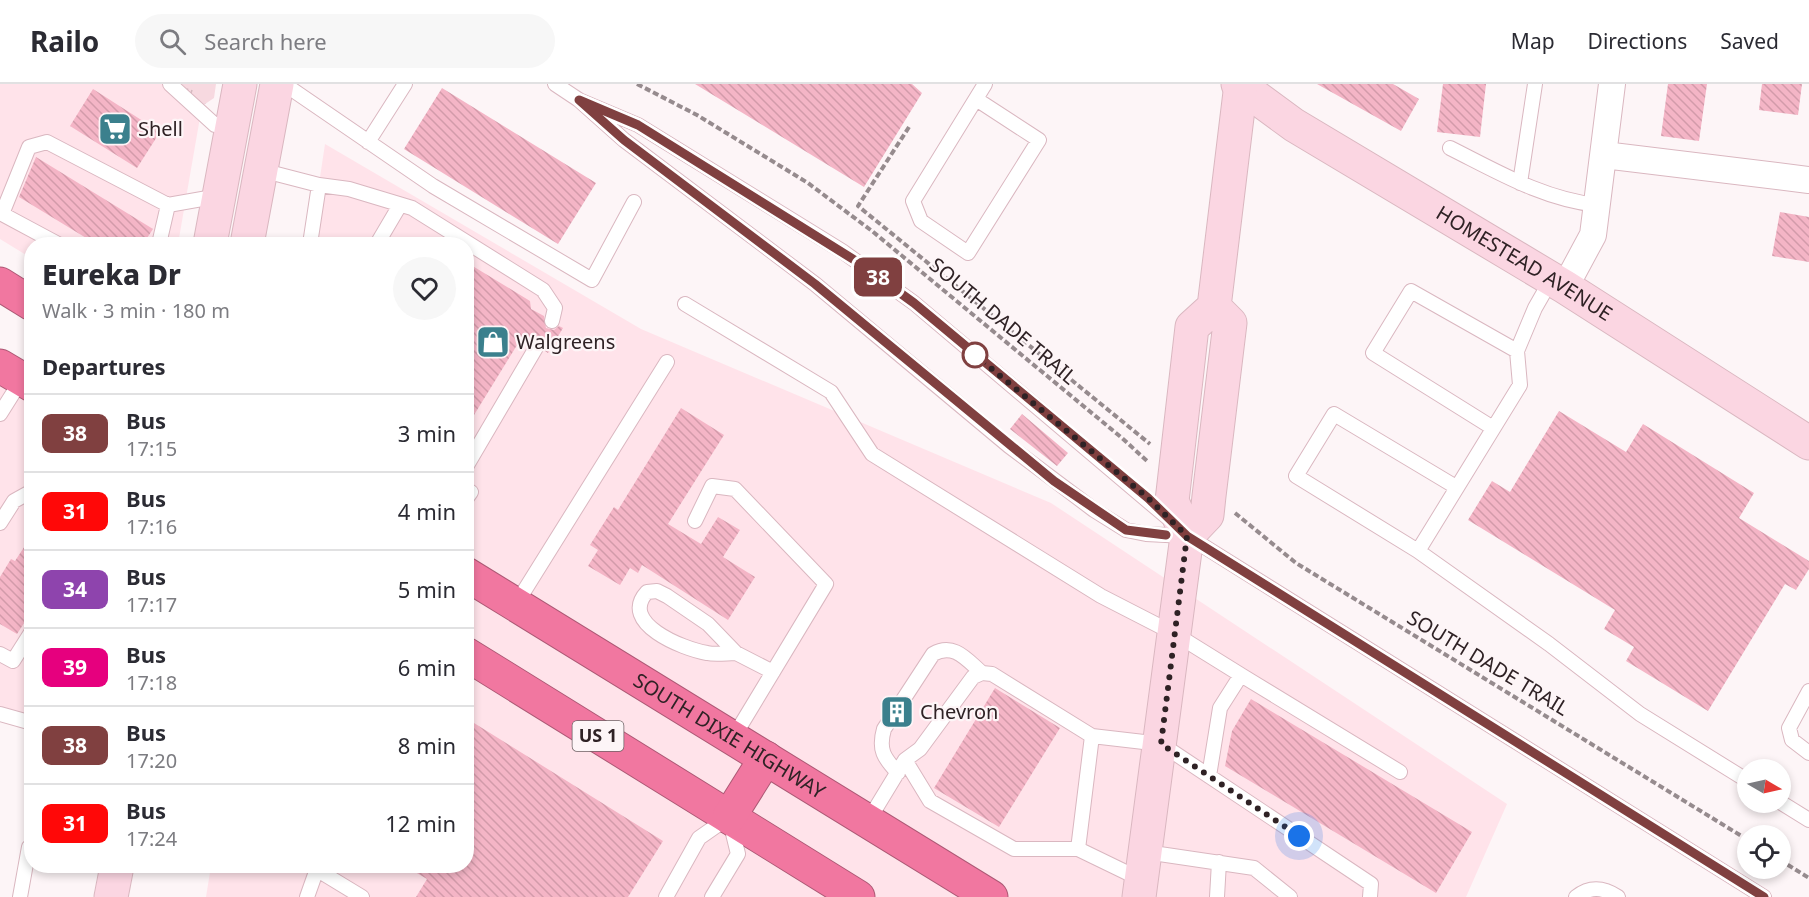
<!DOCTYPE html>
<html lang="en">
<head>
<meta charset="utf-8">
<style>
  :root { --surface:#fff; --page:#f7f7f7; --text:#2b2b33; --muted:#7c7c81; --line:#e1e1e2 }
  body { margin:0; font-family:"Noto Sans",sans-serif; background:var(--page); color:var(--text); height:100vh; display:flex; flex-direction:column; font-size:22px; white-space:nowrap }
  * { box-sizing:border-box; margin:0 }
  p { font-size:20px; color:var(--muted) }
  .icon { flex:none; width:33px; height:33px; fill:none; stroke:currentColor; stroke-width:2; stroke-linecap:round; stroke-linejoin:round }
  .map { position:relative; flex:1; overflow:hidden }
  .details { position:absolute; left:24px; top:153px; width:450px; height:636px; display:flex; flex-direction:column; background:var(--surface); border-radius:24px; box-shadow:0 3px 9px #0003 }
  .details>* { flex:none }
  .badge { padding:0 12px; border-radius:9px; font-size:21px; line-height:39px }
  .needle { width:39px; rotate:99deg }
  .tools { position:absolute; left:1737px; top:675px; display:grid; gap:12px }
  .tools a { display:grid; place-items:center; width:54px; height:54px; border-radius:50%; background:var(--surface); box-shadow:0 3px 9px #0003; font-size:30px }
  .you { position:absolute; width:30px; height:30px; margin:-15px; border:4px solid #fff; border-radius:50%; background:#1a73e8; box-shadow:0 0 0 9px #1a73e833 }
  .map>.badge { position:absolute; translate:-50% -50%; box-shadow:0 0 0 3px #fff }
  h2 { padding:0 18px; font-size:22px; line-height:54px }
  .round { display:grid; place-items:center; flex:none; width:63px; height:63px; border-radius:32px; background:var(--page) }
  .headline { display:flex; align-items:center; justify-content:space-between; height:102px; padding:0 18px }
  h1 { font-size:28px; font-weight:800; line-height:45px }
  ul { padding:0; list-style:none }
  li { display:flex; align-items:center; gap:18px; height:78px; padding:0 18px; border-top:2px solid var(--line) }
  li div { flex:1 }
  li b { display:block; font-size:22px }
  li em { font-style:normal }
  li .badge { min-width:66px; font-weight:700; text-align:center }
  header { display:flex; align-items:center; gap:36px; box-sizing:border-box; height:84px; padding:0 30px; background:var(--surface); border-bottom:2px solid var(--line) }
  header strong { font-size:28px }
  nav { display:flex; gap:33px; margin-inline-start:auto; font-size:21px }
  .search { width:420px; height:54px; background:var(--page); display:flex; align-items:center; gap:15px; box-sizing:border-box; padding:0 21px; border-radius:33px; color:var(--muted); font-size:22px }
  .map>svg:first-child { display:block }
  .built { fill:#ffe3ea }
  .grass { fill:url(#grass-tufts) }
  .building { fill:url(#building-back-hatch) }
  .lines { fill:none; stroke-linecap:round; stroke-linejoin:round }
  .lane-casing { stroke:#dab7c0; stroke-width:16 }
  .street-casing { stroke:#dab7c0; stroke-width:28 }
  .secondary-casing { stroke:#dab7c0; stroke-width:35 }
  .highway-casing { stroke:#ad5975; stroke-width:35 }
  .path { stroke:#968b8e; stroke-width:4; stroke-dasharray:6 3; stroke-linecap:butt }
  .lane { stroke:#fff; stroke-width:14 }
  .street { stroke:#fff; stroke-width:26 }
  .secondary { stroke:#fbd6e2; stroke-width:33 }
  .highway { stroke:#f177a0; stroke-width:33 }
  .line-casing { stroke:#fff; stroke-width:14 }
  .line { stroke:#804040; stroke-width:9 }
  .walk { stroke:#2f2225; stroke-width:6; stroke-dasharray:0 10.8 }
  .stop-dot { fill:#fff; stroke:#804040; stroke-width:3 }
  .labels { text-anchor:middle; stroke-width:4.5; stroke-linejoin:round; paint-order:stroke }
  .shield { fill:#fdf5f7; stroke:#6d6164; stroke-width:1.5 }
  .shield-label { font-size:18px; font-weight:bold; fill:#2f2225 }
  .poi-label { font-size:20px; fill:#2f2225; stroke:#fdf5f7; text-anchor:start }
  .street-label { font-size:20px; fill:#2f2225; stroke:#fdf5f7 }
</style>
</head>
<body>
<header>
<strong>Railo</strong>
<div class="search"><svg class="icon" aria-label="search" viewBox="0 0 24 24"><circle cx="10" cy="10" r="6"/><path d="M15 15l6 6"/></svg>Search here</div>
<nav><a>Map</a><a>Directions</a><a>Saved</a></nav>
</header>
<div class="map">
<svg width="1809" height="813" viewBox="0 0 1809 813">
  <defs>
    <pattern id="grass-tufts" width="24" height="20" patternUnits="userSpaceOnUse" patternTransform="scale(1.5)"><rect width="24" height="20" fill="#f7d9e0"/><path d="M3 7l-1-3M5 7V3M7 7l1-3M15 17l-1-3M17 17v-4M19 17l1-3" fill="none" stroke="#d4bac0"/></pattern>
    <pattern id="building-back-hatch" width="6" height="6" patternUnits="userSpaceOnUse" patternTransform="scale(1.5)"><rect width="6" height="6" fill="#f4b5c6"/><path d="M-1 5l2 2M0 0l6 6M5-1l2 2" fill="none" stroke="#d29baa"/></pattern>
  </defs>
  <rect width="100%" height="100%" fill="#fdf5f7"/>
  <path class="built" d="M0,0H182L202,22L178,160H32L31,174L0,155Z
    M325,60L641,245L1051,419L1507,720L1466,813H206L211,782H466V160H310Z
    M0,298L31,318V631L0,622Z"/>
  <path class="grass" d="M182,0H216L214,14L202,22Z"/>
  <path class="building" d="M695,0H912L922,9L864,103Z
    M1317,0H1393L1419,15L1401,47Z
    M1443,0H1486L1480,53L1437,48Z
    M1668,0H1707L1699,57L1661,52Z
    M1762,0H1802L1798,31L1759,26Z
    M442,4L596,99L558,160L404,65Z
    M93,5L160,48L137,84L70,42Z
    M36,73L153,145L143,160H96L19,113Z
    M1780,128L1809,133V178L1772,172Z
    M466,178L530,217L531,225L544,232L546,244L554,246L559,242L563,244L548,269L545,267L546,261L542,255L536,253L529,257L522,253L466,344Z
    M681,324L724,351L668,440L701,460L718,433L740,446L723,473L755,493L728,536L642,481L638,489L630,484L620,501L588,482L598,466L590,461L614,423L618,426Z
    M1559,327L1626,368L1643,340L1754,409L1739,434L1809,477V485L1796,506L1785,500L1708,627L1626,577L1634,563L1604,545L1615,526L1468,436L1492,397L1510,408Z
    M1022,330L1068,369L1057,382L1010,345Z
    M32,451V527L17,550L0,540V493L11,475L15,477Z
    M995,604L1060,644L999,743L934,704Z
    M1251,615L1472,748L1436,809L1225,682L1232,647Z
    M466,634L663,757L628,813H416L427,795L405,782H466Z"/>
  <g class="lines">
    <g class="lane-casing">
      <path id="lane" d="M170,0L215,41L232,45
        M284,0L433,102L592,196L634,118
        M555,0L579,16L624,56L815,200L1009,362L1094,426L1126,446L1146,450L1185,452
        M976,15L1039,56L968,169L921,137L913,117L985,0
        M579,16L638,41L842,167L914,219L1168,434
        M368,58L405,0
        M1450,64C1498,88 1543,115 1597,121
        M261,86L319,101L310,160
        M1520,99L1535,0
        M319,101L349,105L412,124L543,206L555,224L552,237
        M58,160L2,130L29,63L47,58L168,121L219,112
        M159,160L168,121
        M377,160L400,121
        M1551,196L1535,224L1517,267L1520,301L1418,467L1549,560L1640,630L1748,697
        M685,220L831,308L872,370L1101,512L1175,550L1241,591L1220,624L1209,692
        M0,330L22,295
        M1493,344L1373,269L1411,207L1517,267
        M466,383L537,262
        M466,405L471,408L466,415
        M695,437L712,402L735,405L826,500L733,654
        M0,439L14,417L32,407
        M1189,453L1764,813
        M1418,467L1296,392L1334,330L1456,403
        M516,520L667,278
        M736,569C727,569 716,571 707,569C683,565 618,539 647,508L657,507L667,512L708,540L736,569L773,588
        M0,570L13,577L32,547
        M1241,591L1400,688
        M1809,607L1789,644L1792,656L1809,669
        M0,630L32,639
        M905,676L930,717L1014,765H1078L1142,796
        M898,689C884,674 878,666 884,645L933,570C954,558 967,576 982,589
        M1780,718L1809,736
        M868,737L905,676L920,665L973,593L982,589L992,590L1092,652
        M1078,765L1092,652L1161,660L1371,800L1370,813
        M1146,768L1254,784L1290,813
        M311,782L362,813
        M20,813L29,763
        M307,813L318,782
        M666,813L699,754L729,733L738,770L712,813
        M1217,813L1219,778
        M1576,813C1590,802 1603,803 1618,813"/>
    </g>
    <g class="street-casing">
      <path id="street" d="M1604,71L1809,96
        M1565,203L1593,151L1612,0"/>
    </g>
    <g class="secondary-casing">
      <g id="secondary">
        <path id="s1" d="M1238,0L1294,41L1565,203L1809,359"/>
        <path d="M210,160L240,0"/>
        <path d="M247,160L277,0"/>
        <path d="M1214,223L1230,239L1209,412L1207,431L1187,452L1172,417L1192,243L1214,223L1241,0"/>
        <path d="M111,813L117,782"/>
        <path d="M1139,813L1187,452"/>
      </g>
    </g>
    <g class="highway-casing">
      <g id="highway">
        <path d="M0,200L32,220"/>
        <path d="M0,282L32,301"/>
        <path id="s2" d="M466,490L991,813"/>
        <path d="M466,570L858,813"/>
        <path d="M729,733L766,674"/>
      </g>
    </g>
    <path class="path" d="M637,0L697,31L808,99L872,147L1122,354L1147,377
      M909,43L858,122L1150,360
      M1235,429L1296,479L1748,756
      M1780,776L1809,794"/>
    <use href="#lane" class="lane"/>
    <use href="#street" class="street"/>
    <use href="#secondary" class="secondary"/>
    <use href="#highway" class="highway"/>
  </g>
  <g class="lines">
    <g class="line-casing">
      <path id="line" d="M1166,451L1126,446L1054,397L815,200L624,56L579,16L638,41L856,177L914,219L1148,414L1187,452L1764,813"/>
    </g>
    <use href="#line" class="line"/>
    <path class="walk" d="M975,271L1148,414L1187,452L1161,660L1299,752"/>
  </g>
  <defs>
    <g id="supermarket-square" transform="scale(1.725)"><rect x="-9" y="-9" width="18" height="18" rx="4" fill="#3b808d" stroke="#fdf5f7"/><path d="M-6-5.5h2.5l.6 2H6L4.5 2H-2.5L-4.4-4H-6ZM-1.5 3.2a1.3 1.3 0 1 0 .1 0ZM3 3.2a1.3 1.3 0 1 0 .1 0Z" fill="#fff"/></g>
    <g id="shop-square" transform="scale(1.725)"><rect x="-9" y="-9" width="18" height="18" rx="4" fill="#3b808d" stroke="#fdf5f7"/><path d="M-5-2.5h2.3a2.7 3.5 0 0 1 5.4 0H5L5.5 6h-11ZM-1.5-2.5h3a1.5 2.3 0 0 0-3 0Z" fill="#fff"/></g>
    <g id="building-square" transform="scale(1.725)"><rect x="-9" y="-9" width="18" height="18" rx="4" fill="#3b808d" stroke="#fdf5f7"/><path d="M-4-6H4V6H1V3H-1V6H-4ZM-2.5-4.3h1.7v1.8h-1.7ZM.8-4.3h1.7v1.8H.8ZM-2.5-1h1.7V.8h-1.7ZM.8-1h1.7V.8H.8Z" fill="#fff"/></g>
  </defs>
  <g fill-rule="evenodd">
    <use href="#supermarket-square" x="115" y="45"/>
    <use href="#shop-square" x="493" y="258"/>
    <use href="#building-square" x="897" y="628"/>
  </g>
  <circle class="stop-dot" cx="975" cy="271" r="12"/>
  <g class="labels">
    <rect class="shield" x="572.5" y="637" width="51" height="30" rx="4.5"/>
    <g class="shield-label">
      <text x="598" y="658">US 1</text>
    </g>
    <g class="poi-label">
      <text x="138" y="52">Shell</text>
      <text x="516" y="265">Walgreens</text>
      <text x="920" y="635">Chevron</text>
    </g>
    <g class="street-label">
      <text dy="7" stroke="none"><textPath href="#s1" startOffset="338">HOMESTEAD AVENUE</textPath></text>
      <text transform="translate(1003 237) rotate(40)" y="7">SOUTH DADE TRAIL</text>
      <text transform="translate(1488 579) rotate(31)" y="7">SOUTH DADE TRAIL</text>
      <text dy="7" stroke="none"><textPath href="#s2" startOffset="309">SOUTH DIXIE HIGHWAY</textPath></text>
    </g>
  </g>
</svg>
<div class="tools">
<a><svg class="needle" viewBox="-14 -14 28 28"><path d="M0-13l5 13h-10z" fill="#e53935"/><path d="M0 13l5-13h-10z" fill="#7c7c81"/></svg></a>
<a><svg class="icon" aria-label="locate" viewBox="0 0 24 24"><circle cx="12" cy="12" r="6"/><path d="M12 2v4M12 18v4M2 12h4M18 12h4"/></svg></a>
</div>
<div class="you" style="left:1299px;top:752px"></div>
<b class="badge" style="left:878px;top:193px;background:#804040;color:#fff">38</b>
<section class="details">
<div class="headline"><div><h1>Eureka Dr</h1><p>Walk · 3 min · 180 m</p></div><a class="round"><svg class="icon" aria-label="heart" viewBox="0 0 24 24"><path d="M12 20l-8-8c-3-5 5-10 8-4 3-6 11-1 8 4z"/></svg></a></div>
<h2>Departures</h2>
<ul>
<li><span class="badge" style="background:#804040;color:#fff">38</span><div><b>Bus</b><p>17:15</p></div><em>3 min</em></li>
<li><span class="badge" style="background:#ff0808;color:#fff">31</span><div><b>Bus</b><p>17:16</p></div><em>4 min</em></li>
<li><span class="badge" style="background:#8e44ad;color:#fff">34</span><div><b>Bus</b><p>17:17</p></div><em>5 min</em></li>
<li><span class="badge" style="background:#e6007e;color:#fff">39</span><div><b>Bus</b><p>17:18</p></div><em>6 min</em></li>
<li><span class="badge" style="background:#804040;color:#fff">38</span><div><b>Bus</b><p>17:20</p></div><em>8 min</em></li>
<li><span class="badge" style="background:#ff0808;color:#fff">31</span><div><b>Bus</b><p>17:24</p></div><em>12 min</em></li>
</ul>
</section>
</div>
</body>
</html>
